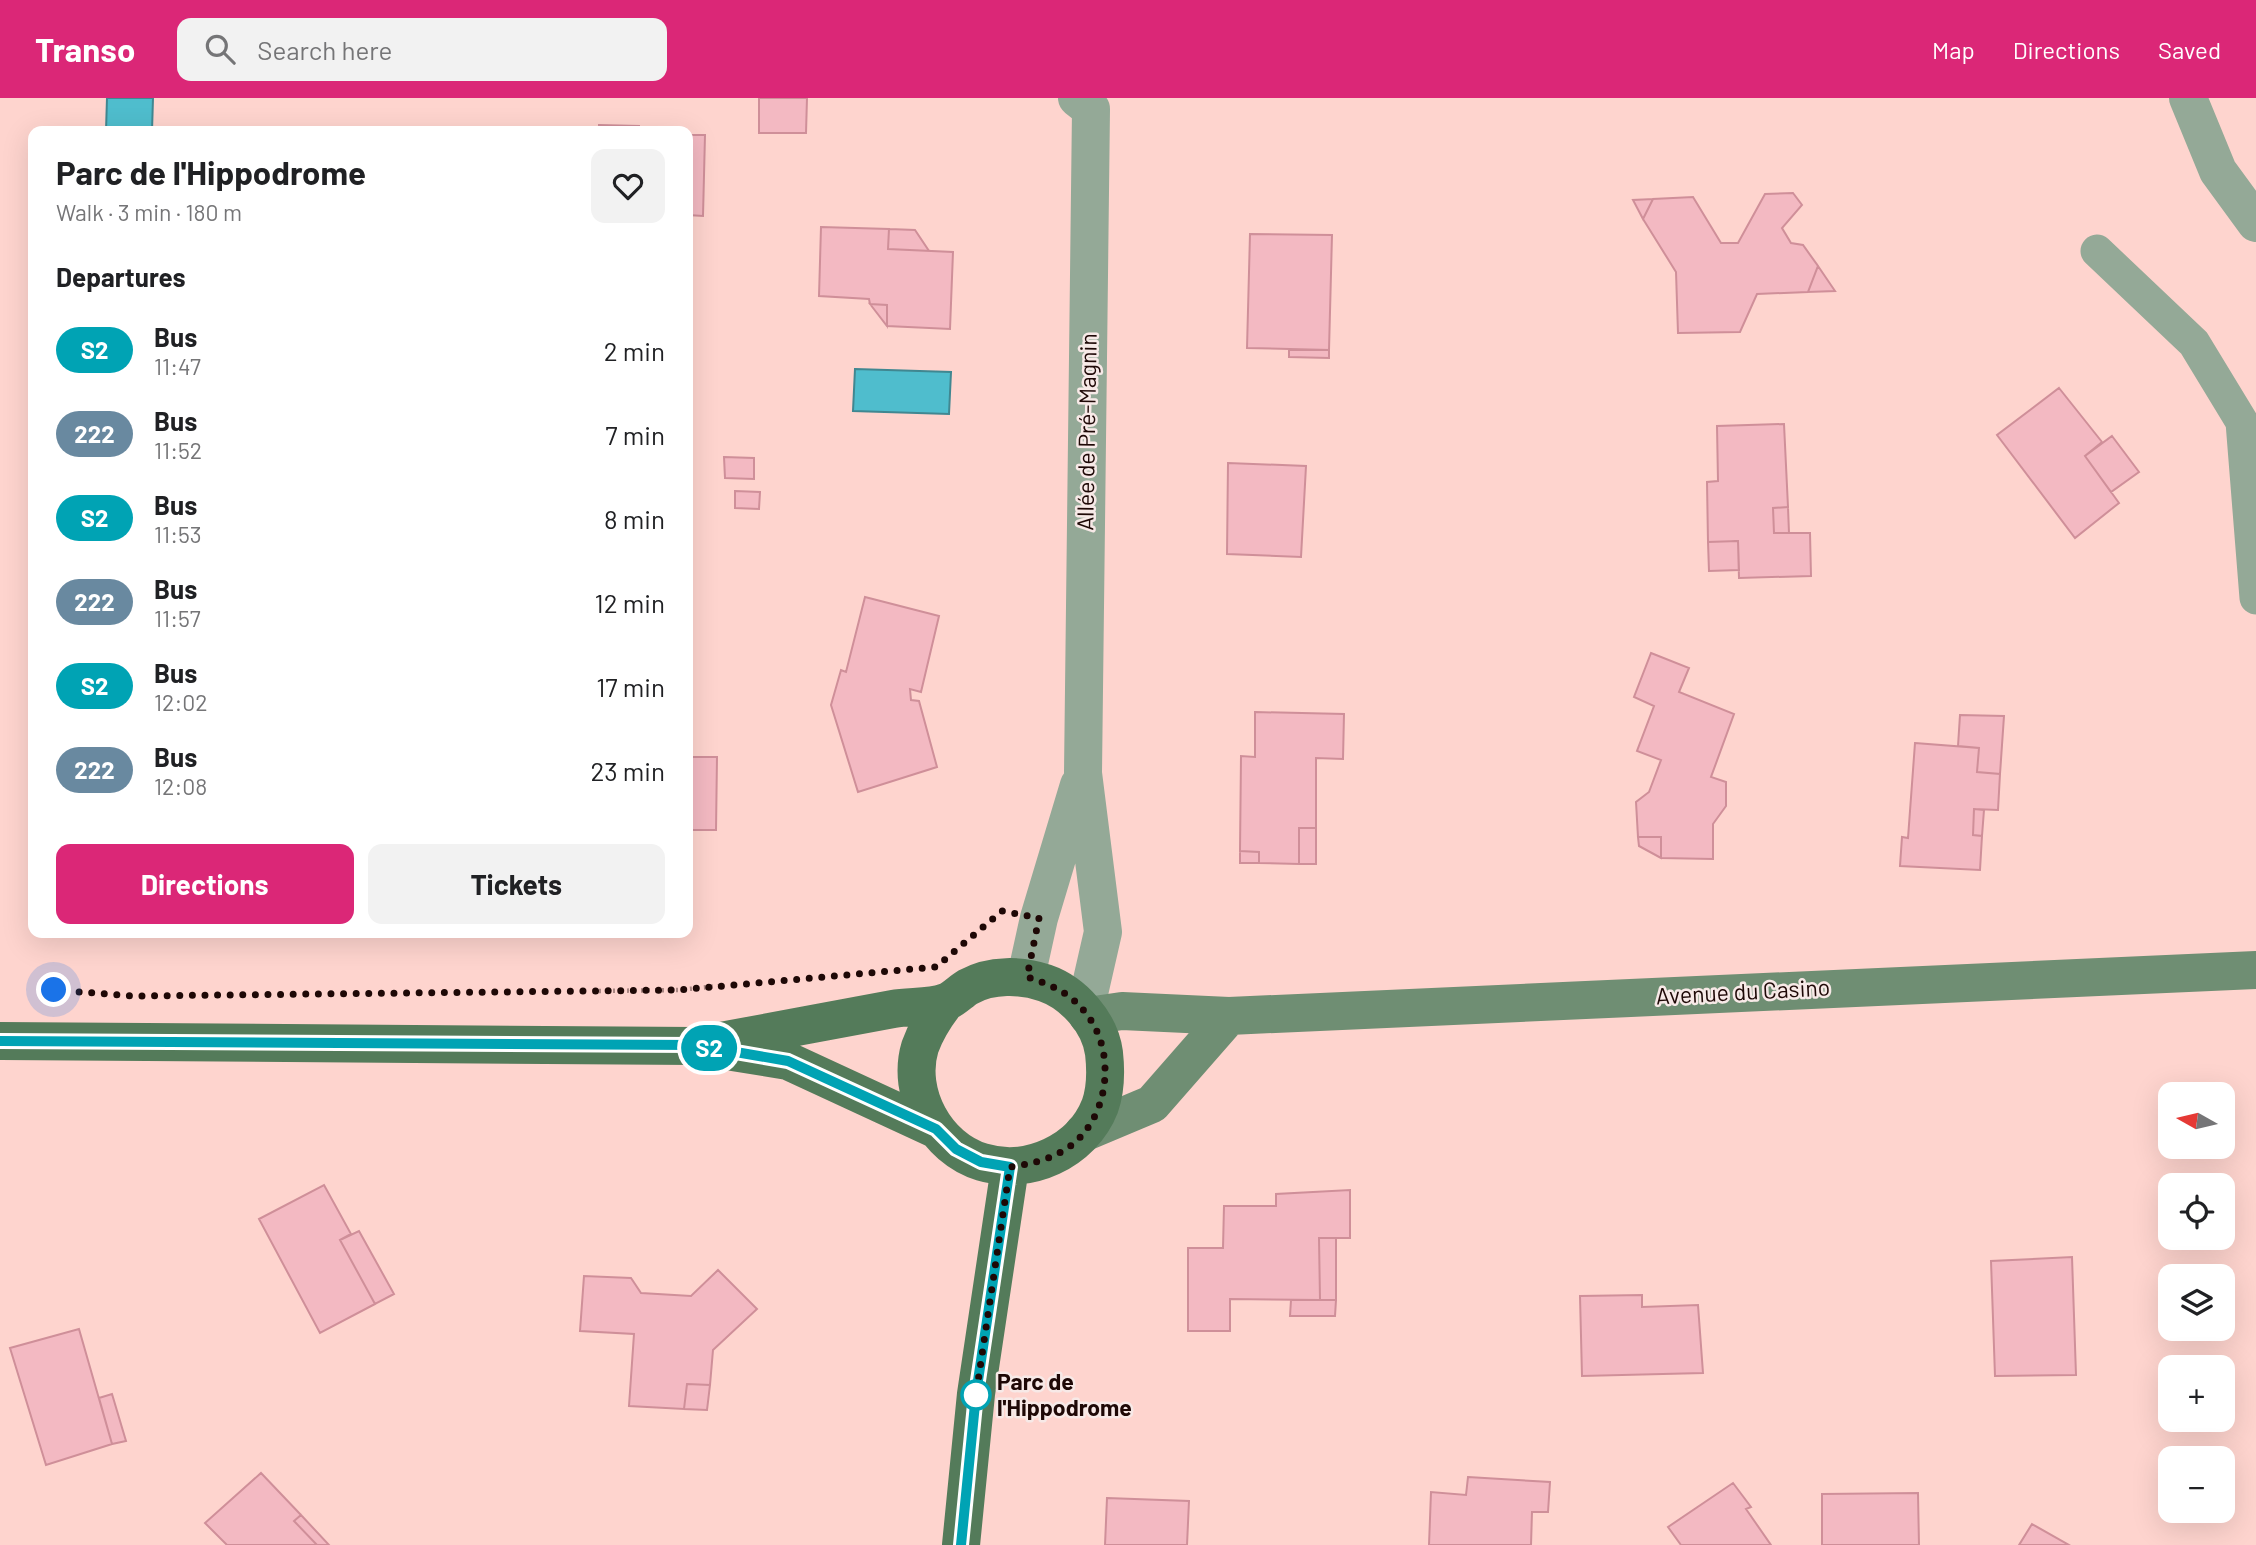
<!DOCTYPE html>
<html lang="en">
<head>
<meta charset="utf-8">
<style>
  :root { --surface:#fff; --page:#f2f2f2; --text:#202124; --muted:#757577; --accent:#db2777 }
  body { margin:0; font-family:Barlow,sans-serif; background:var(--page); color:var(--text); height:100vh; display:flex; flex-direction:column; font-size:26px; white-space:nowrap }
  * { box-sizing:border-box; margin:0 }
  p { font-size:23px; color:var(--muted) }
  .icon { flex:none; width:38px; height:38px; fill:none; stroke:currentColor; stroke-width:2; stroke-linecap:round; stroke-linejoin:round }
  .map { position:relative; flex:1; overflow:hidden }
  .side { position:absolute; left:28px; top:28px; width:665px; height:812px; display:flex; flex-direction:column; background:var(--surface); border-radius:14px; box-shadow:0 7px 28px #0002 }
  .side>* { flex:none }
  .badge { padding:0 14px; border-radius:23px; font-size:24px; line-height:46px }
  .needle { width:46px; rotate:278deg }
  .buttons { position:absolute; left:2158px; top:984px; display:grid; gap:14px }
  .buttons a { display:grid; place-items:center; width:77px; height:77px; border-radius:14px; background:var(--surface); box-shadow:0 7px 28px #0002; font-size:35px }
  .you { position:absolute; width:35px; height:35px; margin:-18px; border:5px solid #fff; border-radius:50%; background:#1a73e8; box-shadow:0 0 0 10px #1a73e833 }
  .map>.badge { position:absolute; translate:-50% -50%; box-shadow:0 0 0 4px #fff }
  h2 { padding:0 28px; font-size:26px; line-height:63px }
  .round { display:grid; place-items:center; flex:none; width:74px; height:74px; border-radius:14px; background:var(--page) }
  .headline { display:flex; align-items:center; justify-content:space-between; height:119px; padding:0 28px }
  h1 { font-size:33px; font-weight:700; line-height:52px }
  .cta { display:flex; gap:14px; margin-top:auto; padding:14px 28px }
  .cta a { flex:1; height:80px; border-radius:14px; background:var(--accent); color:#fff; font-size:28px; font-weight:700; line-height:80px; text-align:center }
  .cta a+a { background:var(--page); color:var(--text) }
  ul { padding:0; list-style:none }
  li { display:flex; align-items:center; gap:21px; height:84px; padding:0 28px }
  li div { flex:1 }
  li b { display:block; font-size:26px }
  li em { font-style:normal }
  li .badge { min-width:77px; font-weight:700; text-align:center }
  header { display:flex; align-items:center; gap:42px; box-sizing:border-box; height:98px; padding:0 35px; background:var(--accent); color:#fff }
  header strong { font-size:33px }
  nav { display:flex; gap:38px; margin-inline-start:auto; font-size:24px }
  .search { width:490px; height:63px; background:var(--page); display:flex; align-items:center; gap:18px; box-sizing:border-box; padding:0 24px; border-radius:14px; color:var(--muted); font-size:26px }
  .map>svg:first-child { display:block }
  .water { fill:#4fbdcd; stroke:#408791; stroke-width:2 }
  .building { fill:#f3b9c2; stroke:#cf8f99; stroke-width:2 }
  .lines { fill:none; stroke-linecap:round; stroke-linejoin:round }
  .path { stroke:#aa8783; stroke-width:4.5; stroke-dasharray:2 5; stroke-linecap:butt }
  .lane { stroke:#94a997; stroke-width:33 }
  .street { stroke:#94a997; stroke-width:38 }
  .secondary { stroke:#6f8e73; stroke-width:38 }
  .primary { stroke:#547b5a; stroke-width:38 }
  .line-casing { stroke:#fff; stroke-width:16 }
  .line { stroke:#00a3b4; stroke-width:10 }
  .walk { stroke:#1e0806; stroke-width:7; stroke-dasharray:0 12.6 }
  .stop-dot { fill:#fff; stroke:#00a3b4; stroke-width:3.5 }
  .labels { text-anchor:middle; stroke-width:5; stroke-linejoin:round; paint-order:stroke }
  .street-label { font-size:23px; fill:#1e0806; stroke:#f7e9e7 }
  .stop-label { font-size:23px; font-weight:bold; fill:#1e0806; stroke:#f7e9e7; text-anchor:start }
</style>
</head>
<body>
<header>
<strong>Transo</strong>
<div class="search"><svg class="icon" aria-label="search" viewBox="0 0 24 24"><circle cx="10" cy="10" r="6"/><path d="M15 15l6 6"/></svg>Search here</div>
<nav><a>Map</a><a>Directions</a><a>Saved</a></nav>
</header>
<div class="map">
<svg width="2256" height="1447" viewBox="0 0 2256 1447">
  <rect width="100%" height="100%" fill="#fed4ce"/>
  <path class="water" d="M107,0H153L152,33H106Z
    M855,271L951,274L949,316L853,313Z"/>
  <path class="building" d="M759,0H807L806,35H759Z
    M599,27L639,28V33H599Z
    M688,37H705L703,118L688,117Z
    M1793,95L1802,107L1782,130L1791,145L1803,147L1818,168L1808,194L1757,196L1740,234L1678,235L1676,174L1643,121L1653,101L1693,99L1721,145H1738L1765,96Z
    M1653,101L1643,121L1633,102Z
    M821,129L889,131L888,151L953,154L950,231L887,228V207L870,206L869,201L819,198Z
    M889,131L915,132L929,153L888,151Z
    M1250,136L1332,137L1329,252L1247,250Z
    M1818,168L1835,193L1808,194Z
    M870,206L887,207V228Z
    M1289,251L1329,252V260L1289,259Z
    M2059,290L2102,344L2085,358L2119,405L2075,440L1997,337Z
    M1784,326L1788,409L1773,410L1774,435H1810L1811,478L1739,480L1738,443L1708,444L1707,384L1718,383L1717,328Z
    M2112,338L2139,374L2111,394L2085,358Z
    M724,359L754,360V381L725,380Z
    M1228,365L1306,368L1301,459L1227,456Z
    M735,393L760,394L759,411L735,410Z
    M1788,409L1789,435H1774L1773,410Z
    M1738,443L1739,472L1709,473L1708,444Z
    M865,499L939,518L921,594L910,591L911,602L919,603L937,669L858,694L831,607L841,572L846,574Z
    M1651,555L1689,570L1679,594L1734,616L1711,679L1726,684V708L1713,726V761L1661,760V739H1638L1636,704L1649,694L1661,662L1637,653L1654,608L1634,599Z
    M1255,614L1344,616L1343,661L1316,660V730H1299V766L1259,765V754L1240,753L1241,658L1255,659Z
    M1960,617L2004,618L2000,676L1977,674L1979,650L1958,648Z
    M1915,645L1979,650L1977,674L2000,676L1998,712L1974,711L1973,737L1982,738L1980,772L1900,768L1902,739L1908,740Z
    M688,659H717L716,732H688Z
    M1974,711L1984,712L1982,738L1973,737Z
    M1299,730H1316V766H1299Z
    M1638,739H1661V760L1639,748Z
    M1240,753L1259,754V765H1240Z
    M324,1087L351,1136L340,1142L375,1206L320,1235L259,1121Z
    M1350,1092V1140H1319L1320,1202L1230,1201V1233H1188V1150H1223L1224,1108H1276V1096Z
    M359,1133L394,1196L375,1206L340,1142Z
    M1319,1140H1336V1202H1320Z
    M2072,1159L2076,1277L1995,1278L1991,1163Z
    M718,1172L757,1211L713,1252L710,1287L687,1286L684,1311L629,1308L634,1236L580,1233L584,1178L631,1180L641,1195L691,1198Z
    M1642,1197V1209L1698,1207L1703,1275L1582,1278L1580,1198Z
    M1291,1202H1336L1335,1218H1290Z
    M79,1231L112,1346L46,1367L10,1250Z
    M687,1286L710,1287L707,1312L684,1311Z
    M112,1296L126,1343L112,1346L99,1300Z
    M261,1375L301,1417L294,1423L317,1447H227L205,1425Z
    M1468,1379L1550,1384L1548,1414H1532L1531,1447H1429L1431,1394L1466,1397Z
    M1733,1385L1751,1409L1746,1411L1771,1447H1681L1668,1429Z
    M1918,1395L1919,1447H1822V1396Z
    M1107,1400L1189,1403L1187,1447H1105Z
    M301,1417L329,1447H317L294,1423Z
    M2032,1426L2069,1447H2019Z"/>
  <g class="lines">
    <path class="path" d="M599,893L678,892L719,888"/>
    <path class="lane" d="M2097,153L2194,245L2242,324L2256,500"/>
    <path class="street" d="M1077,0L1091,11L1083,675L1103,834L1085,913
      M2188,0L2218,73L2256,125
      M1026,879L1039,820L1079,687"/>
    <path class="secondary" d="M1088,918L1122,913L1229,918L2256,872
      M1083,1035L1152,1006L1229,918"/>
    <path class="primary" d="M0,943L695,948L788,963L935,1031
      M721,943C778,932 836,922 893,911C910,908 931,910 946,904C954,901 961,893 968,889C991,876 1022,877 1045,885C1074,895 1100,925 1104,955C1106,973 1106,991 1100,1008C1082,1054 1028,1078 982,1064C936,1050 906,995 920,949C926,932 935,918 946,904
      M961,1447L976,1296L1010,1069"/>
  </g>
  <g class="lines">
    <g class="line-casing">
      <path id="line" d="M0,943L695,947L788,963L936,1031L956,1051L981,1064L1010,1069L976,1296L961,1447"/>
    </g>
    <use href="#line" class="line"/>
    <path class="walk" d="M54,892L134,898L678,892L936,869L1002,813L1039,820L1027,879C1050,886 1070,895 1085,914C1119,955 1109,1028 1061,1054C1045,1063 1028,1066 1010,1069L976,1297"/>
  </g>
  <circle class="stop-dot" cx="976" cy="1297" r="14"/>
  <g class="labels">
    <g class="street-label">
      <text transform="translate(1087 334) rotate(-89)" y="8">Allée de Pré-Magnin</text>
      <text transform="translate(1743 894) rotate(-3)" y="8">Avenue du Casino</text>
    </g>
    <g class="stop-label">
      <text x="997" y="1292">Parc de<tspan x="997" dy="26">l'Hippodrome</tspan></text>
    </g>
  </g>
</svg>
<div class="buttons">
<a><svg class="needle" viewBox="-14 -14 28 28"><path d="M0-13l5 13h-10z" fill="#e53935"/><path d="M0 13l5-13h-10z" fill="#757577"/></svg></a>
<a><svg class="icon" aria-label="locate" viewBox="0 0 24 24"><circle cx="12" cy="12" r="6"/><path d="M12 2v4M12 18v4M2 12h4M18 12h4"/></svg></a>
<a><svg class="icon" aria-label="layers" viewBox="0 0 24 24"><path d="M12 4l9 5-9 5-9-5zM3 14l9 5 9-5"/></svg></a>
<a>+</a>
<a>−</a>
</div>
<div class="you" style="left:54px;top:892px"></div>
<b class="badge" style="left:709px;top:950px;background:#00a3b4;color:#fff">S2</b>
<section class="side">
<div class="headline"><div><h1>Parc de l'Hippodrome</h1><p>Walk · 3 min · 180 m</p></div><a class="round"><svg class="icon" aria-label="heart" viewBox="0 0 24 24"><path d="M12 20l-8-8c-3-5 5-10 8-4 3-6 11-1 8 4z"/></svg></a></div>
<h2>Departures</h2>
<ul>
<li><span class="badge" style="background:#00a3b4;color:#fff">S2</span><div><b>Bus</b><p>11:47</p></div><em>2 min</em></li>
<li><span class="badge" style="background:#6989a0;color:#fff">222</span><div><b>Bus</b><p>11:52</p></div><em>7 min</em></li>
<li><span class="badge" style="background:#00a3b4;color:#fff">S2</span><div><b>Bus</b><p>11:53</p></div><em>8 min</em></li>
<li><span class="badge" style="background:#6989a0;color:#fff">222</span><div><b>Bus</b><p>11:57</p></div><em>12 min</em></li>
<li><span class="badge" style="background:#00a3b4;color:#fff">S2</span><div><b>Bus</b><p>12:02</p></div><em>17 min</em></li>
<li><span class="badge" style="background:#6989a0;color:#fff">222</span><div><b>Bus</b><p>12:08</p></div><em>23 min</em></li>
</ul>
<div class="cta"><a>Directions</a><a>Tickets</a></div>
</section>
</div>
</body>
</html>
